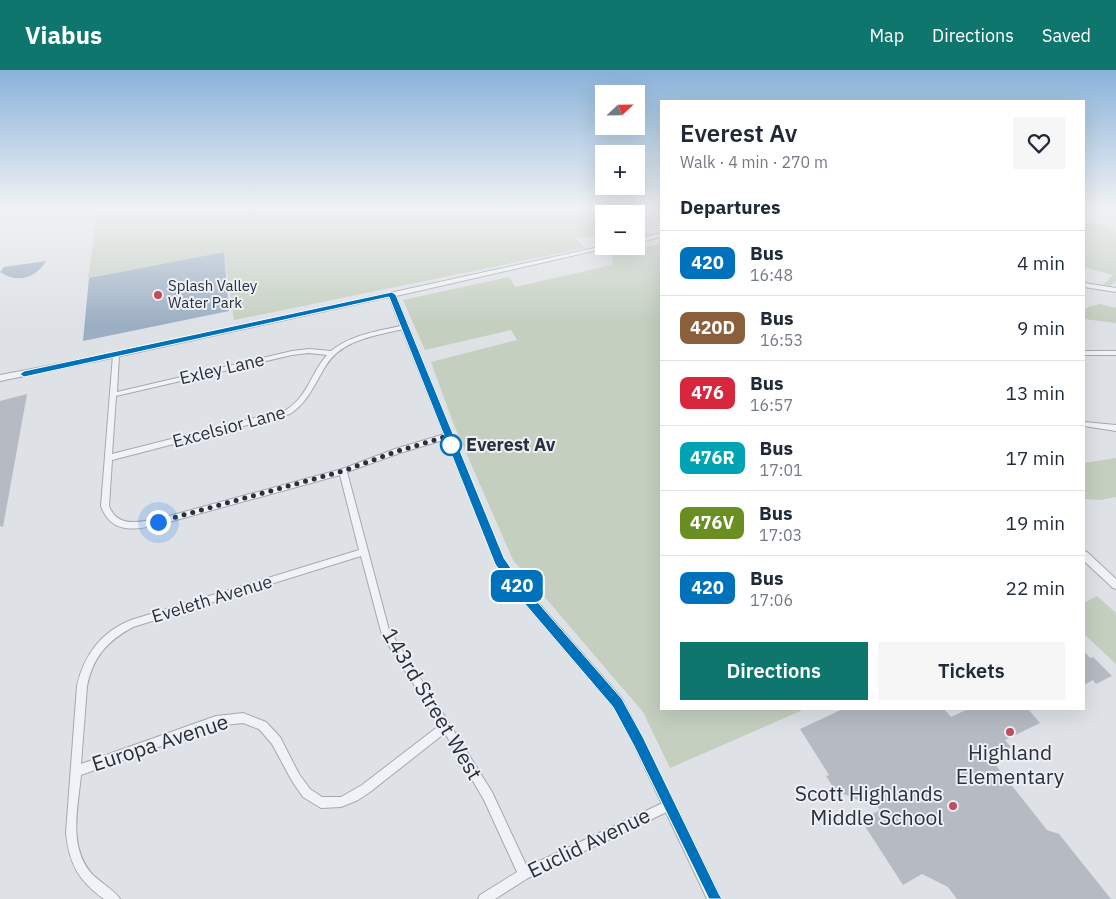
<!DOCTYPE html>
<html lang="en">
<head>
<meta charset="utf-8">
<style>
  :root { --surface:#fff; --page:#f6f6f7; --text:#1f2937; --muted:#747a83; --line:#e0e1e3; --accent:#0f766e }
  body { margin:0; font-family:"IBM Plex Sans",sans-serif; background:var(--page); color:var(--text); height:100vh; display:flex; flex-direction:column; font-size:19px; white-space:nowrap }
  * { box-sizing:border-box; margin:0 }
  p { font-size:16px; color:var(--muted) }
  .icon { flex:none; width:28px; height:28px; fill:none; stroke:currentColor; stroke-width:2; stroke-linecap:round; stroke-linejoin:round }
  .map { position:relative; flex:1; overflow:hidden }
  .side { position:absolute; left:660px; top:30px; width:425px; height:610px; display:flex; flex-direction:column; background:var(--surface); border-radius:0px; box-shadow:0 5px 20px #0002 }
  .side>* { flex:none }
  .badge { padding:0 10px; border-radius:8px; font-size:18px; line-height:32px }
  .needle { width:32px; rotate:68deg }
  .fabs { position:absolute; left:595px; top:15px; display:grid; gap:10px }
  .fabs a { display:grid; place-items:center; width:50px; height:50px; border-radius:0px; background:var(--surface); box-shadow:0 5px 20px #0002; font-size:25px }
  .you { position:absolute; width:25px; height:25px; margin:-12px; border:4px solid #fff; border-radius:50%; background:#1a73e8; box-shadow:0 0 0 8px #1a73e833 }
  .map>.badge { position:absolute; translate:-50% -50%; box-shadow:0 0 0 2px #fff }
  h2 { padding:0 20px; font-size:19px; line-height:45px }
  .round { display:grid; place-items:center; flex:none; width:52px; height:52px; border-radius:0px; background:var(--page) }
  .head { display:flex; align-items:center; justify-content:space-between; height:85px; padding:0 20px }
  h1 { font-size:24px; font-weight:600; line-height:38px }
  .button { display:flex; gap:10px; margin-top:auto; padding:10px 20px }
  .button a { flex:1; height:58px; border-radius:0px; background:var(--accent); color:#fff; font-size:20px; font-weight:600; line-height:58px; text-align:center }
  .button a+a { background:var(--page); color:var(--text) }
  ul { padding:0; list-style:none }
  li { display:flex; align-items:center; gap:15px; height:65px; padding:0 20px; border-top:1px solid var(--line) }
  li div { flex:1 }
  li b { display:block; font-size:19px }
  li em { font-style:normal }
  li .badge { min-width:55px; font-weight:700; text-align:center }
  header { display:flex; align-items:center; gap:30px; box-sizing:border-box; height:70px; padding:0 25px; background:var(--accent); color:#fff }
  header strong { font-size:24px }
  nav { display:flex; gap:28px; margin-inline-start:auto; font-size:18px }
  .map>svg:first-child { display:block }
  .green { fill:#c4cfc0 }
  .water { fill:#9caec3 }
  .building { fill:#b6bac2 }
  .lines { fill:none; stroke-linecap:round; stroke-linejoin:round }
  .minor-casing { stroke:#a4a8b0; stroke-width:2 }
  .tertiary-casing { stroke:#a4a8b0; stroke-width:2 }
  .minor { fill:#f0f2f5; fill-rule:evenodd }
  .tertiary { fill:#f0f2f5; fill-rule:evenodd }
  .line { fill:#0072bc; stroke:#fff }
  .walk { stroke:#292f3c; stroke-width:5; stroke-dasharray:0 9 }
  .poi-dot { fill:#c04e5d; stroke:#edf0f4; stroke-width:2 }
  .stop-dot { fill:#fff; stroke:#0072bc; stroke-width:2.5 }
  .labels { text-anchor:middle; stroke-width:4; stroke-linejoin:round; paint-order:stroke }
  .far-poi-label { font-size:15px; fill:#292f3c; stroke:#edf0f4; text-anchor:start }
  .street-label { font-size:18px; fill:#292f3c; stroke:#edf0f4 }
  .stop-label { font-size:18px; font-weight:bold; fill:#292f3c; stroke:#edf0f4; text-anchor:start }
  .near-street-label { font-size:21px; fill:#292f3c; stroke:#edf0f4 }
  .near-poi-label { font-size:21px; fill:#292f3c; stroke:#edf0f4 }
</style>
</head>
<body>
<header>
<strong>Viabus</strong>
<nav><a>Map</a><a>Directions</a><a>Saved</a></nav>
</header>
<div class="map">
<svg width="1116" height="829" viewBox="0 0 1116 829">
  <rect width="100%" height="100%" fill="#dee1e6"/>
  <path class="green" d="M98,138H644L624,142L626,144H604V172L595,166L578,168L573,165L585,178L234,250L224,182L88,208Z
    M1084,152L1108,155L1116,162V211L1110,216L1103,215L1113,205L1084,197Z
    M661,174V639H805L670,698L643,642L513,490L454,355L431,292L517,270L511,260L425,280L403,230L509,207L515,217L612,195L614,183Z
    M1100,234L1116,238V253L1084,249V240L1088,237Z
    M1116,388V427L1100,430L1084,429V393Z
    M1097,526L1116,543V594L1084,564V533Z"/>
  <path class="water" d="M224,182L229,241L83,271L89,208Z
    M46,191C36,208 18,214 0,202L4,197Z"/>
  <path class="building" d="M27,324L3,457L0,456V331Z
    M1084,581L1090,588L1093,587L1112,606L1096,614L1093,610L1084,615Z
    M843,639H944L951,647L968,639H1028L1040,653L1005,670L1011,677L990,688L1047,760L1059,764L1111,829H957L948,817L922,804L903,815L861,750L880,740L871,727L862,732L835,720L826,706L829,705L800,659Z"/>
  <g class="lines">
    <g class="minor-casing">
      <path id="minor" d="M1105,138H1111L1116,139V142Z
        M1084,213L1116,218V222L1084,217Z
        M405,255L407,256V258C377,266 342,268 325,297C314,315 308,332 290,344L112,390L109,436C117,458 139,452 158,449L342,399L395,379L448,363L450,364L452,366L450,368L400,383L347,402L389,560L449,653L492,722L527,797L669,730L673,731L674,735L673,739L528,808L495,829H478L480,825L517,802L484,730L445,663L370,722L358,730L341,737L321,738L303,727L292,711L272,674L259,659L243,653L216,656L81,705C78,737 68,776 91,803C98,811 116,821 120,829H104C79,811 69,794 66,763L77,616C84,585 101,562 131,550L359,480L340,405L158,455C134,460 111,464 101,436L113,285L116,283L119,285L117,322L292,281L309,279L331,281C352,264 379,261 405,255ZM309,283L327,285C311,303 308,326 286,340L112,384L116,326L292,285ZM361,486L382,565L440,655L362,715L341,727H322L310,719L299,704L280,667L266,652L243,643L216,646L81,694L87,616C93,587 107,571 133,557Z
        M1084,281H1116V285H1084Z
        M1084,352L1116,355V361L1084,356Z"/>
    </g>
    <g class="tertiary-casing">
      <path id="tertiary" d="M661,163V167L636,173V169Z
        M604,176H615L396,226L503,489L521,513L622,629L642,667L721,829H707L634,675L614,637L513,519L496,494L389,227L116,287L0,311V305L116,283Z
        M1084,481L1087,482L1116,509V519L1113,518L1084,491Z"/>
    </g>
    <use href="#minor" class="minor"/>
    <use href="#tertiary" class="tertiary"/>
  </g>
  <linearGradient id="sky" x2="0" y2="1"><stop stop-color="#89b2d9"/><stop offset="0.54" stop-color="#f0f2f4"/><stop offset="1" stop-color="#f0f2f4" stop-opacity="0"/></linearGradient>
  <rect width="1116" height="254" fill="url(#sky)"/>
  <path class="line" d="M392,222L396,225L504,488L521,513L622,629L643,667L719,824L722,829H709L634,676L613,637L513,520L495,494L389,227L24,307L20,304L24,301Z"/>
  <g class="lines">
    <path class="walk" d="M158,452L343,401L398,381L448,366L451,375"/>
  </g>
  <g class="poi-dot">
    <circle cx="158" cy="225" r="5"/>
    <circle cx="1010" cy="662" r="5"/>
    <circle cx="953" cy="736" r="5"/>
  </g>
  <circle class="stop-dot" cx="451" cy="375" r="10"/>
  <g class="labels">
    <g class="far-poi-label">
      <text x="168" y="221">Splash Valley<tspan x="168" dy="17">Water Park</tspan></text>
    </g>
    <g class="street-label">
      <text transform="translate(222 299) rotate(-13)" y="6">Exley Lane</text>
      <text transform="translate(229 357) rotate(-15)" y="6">Excelsior Lane</text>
      <text transform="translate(212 529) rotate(-17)" y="6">Eveleth Avenue</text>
    </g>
    <g class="stop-label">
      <text x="466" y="381">Everest Av</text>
    </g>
    <g class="near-street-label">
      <text transform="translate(432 634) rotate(59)" y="7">143rd Street West</text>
      <text transform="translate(160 673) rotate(-18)" y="7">Europa Avenue</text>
      <text transform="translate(589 773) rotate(-26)" y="7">Euclid Avenue</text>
    </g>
    <g class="near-poi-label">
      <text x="1010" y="690">Highland<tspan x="1010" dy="24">Elementary</tspan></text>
      <text x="943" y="731" text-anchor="end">Scott Highlands<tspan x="943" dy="24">Middle School</tspan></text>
    </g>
  </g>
</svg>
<div class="fabs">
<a><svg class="needle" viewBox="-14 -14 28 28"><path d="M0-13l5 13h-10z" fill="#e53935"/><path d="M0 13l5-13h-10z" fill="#747a83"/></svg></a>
<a>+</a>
<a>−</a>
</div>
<div class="you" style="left:158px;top:452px"></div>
<b class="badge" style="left:517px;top:516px;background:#0072bc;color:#fff">420</b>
<section class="side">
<div class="head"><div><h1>Everest Av</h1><p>Walk · 4 min · 270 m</p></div><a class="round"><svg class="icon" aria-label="heart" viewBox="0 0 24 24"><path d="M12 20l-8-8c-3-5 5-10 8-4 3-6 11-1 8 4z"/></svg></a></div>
<h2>Departures</h2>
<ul>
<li><span class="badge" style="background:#0072bc;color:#fff">420</span><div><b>Bus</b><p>16:48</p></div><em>4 min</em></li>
<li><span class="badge" style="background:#8b5e3c;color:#fff">420D</span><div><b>Bus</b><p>16:53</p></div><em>9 min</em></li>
<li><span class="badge" style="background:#d7263d;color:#fff">476</span><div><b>Bus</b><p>16:57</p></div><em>13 min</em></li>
<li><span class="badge" style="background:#00a3b4;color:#fff">476R</span><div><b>Bus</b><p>17:01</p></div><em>17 min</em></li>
<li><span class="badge" style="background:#6b8e23;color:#fff">476V</span><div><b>Bus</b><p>17:03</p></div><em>19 min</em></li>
<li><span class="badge" style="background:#0072bc;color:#fff">420</span><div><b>Bus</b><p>17:06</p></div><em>22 min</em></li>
</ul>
<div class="button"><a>Directions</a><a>Tickets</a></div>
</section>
</div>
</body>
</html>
